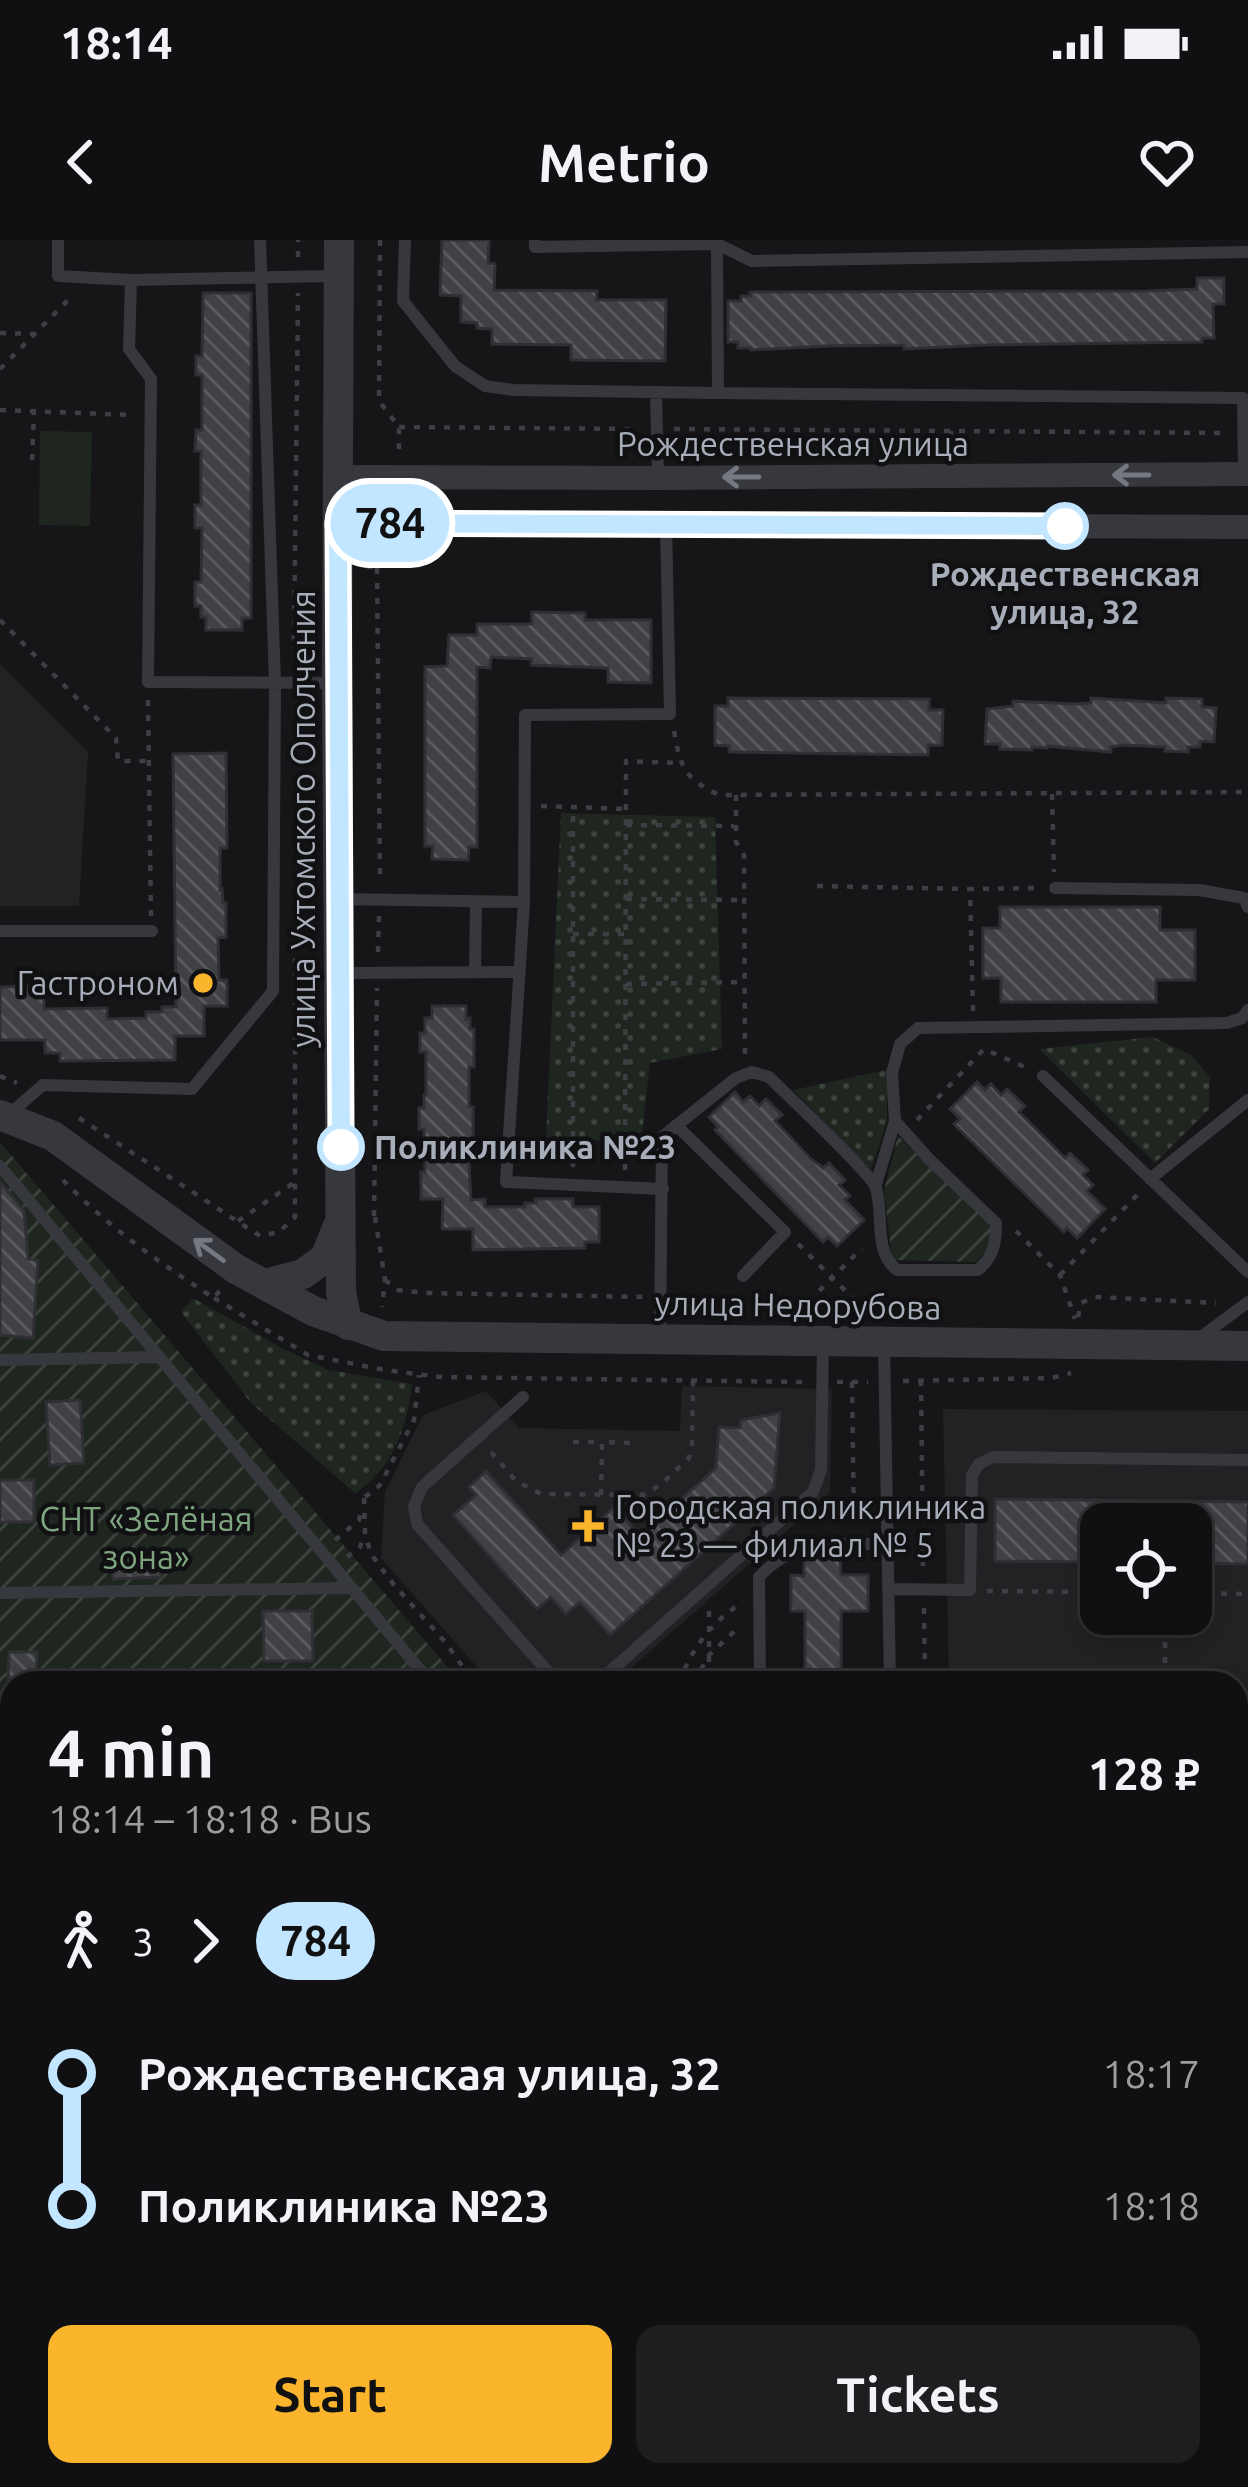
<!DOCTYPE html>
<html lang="en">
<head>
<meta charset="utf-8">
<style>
  :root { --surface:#101012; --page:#1e1e20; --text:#f1f3f6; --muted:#9c9d9f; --line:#303032; --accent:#fab52c }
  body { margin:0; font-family:Ubuntu,sans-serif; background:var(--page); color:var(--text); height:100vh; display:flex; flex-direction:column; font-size:45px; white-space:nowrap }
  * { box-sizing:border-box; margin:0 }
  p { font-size:39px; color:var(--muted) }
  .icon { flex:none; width:66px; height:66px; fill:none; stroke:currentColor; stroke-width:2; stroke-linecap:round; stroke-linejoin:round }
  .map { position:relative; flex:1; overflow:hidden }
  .drawer { position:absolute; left:0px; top:1431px; width:1248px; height:816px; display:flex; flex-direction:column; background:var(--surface); border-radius:36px 36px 0 0; box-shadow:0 6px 18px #0003,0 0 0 3px var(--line) }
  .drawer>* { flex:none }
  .badge { padding:0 24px; border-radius:39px; font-size:42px; line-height:78px }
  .controls { position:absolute; left:1080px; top:1263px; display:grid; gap:24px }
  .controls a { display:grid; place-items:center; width:132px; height:132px; border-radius:24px; background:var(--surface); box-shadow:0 6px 18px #0003,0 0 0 3px var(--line); font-size:60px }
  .map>.badge { position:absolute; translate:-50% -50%; box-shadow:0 0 0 6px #fff }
  .legs { display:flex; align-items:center; gap:18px; height:132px; padding:0 48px; font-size:39px }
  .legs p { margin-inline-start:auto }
  .summary { display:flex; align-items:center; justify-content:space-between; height:204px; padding:0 48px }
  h1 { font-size:66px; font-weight:700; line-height:90px }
  .action { display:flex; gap:24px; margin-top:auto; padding:24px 48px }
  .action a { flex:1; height:138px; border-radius:24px; background:var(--accent); color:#111; font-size:48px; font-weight:700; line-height:138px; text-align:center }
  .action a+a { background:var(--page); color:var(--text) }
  ul { padding:0 48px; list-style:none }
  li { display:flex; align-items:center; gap:42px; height:132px; font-size:45px }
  li i { display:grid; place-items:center; width:18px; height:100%; margin:0 15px; background:currentColor }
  li i::after { content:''; width:30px; height:30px; margin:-15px; border:9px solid; border-radius:50%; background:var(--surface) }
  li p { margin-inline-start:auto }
  li:first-child i { background:linear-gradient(#0000 50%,currentColor 0) }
  li:last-child i { background:linear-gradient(currentColor 50%,#0000 0) }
  .status { display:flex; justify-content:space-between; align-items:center; height:84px; padding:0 60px; background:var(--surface); direction:ltr }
  .status svg { height:33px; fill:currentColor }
  header { display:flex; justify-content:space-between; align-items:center; height:156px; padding:0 48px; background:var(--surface); font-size:54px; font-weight:700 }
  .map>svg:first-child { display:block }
  .built { fill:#222225; fill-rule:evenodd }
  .grass { fill:url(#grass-dots) }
  .garden { fill:url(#garden-furrows) }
  .pitch { fill:#1e261f }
  .building { fill:url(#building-back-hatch); stroke:#303034; stroke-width:3 }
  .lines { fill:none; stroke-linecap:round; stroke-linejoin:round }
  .path { stroke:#3d3f44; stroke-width:4.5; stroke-dasharray:6 9; stroke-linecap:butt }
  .service { stroke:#37383d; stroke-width:12 }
  .minor { stroke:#37383d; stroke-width:24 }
  .tertiary { stroke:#37383d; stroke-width:30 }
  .oneway { stroke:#757881 }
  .line-1-casing { stroke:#fff; stroke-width:27 }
  .line-1 { stroke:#c2e6ff; stroke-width:18 }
  .stop-1-dot { fill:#fff; stroke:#c2e6ff; stroke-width:6 }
  .poi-dot { fill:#fab52c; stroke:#111113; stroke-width:4.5 }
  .labels { text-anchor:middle; stroke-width:9; stroke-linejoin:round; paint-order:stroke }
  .street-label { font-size:33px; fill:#a7adb9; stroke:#111113 }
  .stop-label { font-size:33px; font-weight:bold; fill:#a7adb9; stroke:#111113 }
  .poi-label { font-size:33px; fill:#a7adb9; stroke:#111113; text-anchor:end }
  .park-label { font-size:33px; fill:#7ea580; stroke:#111113 }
</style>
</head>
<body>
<div class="status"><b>18:14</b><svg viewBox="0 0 49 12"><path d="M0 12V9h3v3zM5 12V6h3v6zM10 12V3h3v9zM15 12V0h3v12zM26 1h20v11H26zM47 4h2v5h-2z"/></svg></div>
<header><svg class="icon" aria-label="back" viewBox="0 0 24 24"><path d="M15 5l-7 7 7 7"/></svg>Metrio<svg class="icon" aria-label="heart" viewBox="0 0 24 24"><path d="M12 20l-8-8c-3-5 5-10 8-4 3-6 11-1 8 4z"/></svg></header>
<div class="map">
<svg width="1248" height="2247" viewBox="0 0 1248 2247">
  <defs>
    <pattern id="grass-dots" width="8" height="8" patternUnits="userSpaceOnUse" patternTransform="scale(3)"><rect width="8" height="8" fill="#1e261f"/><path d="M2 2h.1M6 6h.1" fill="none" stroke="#3c433d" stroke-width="1.8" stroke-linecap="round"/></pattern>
    <pattern id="garden-furrows" width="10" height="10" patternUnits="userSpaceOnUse" patternTransform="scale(3)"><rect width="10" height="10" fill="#1e261f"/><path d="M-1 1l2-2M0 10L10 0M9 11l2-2" fill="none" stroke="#3c433d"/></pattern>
    <pattern id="building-back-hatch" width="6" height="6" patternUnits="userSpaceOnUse" patternTransform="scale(3)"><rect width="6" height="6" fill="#404145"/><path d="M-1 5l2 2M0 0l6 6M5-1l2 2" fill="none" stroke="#595a5e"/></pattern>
  </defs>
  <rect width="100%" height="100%" fill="#161618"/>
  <path class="built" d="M0,424L88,512L79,666H0Z
    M682,1146L832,1149L830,1253L614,1443H491L381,1318L385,1252L423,1175L486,1151L519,1188L680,1191Z
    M943,1169L1248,1171V1671H1236V1443H949ZM1101,1284H1191V1374H1101Z"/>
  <path class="grass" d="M561,573L715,577L722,809L650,823L641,902L546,899Z
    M1153,797L1191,815L1210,837L1209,869L1155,923L1039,809Z
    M887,830V881L871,930L793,850Z
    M193,1058L280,1107L328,1130L412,1144C408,1185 392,1231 355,1253L251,1163L181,1072Z"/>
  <path class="garden" d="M898,896L990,985V1006L976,1022L892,1020L884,950Z
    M0,902L461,1443H12V2235H1135L1145,2247H0Z"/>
  <path class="pitch" d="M40,191L92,192L90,286L39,285Z"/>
  <path class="building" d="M442,0H489L488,23L495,24L494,50L597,51L596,60H666L665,121L571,120V105L492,104V89L477,88V83L461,82V56L440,55Z
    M1197,38H1224V64H1213L1214,98H1202V102L985,105L904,109V105L827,106L751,110V108H738V102H728V61H741V56H750V52L1147,51L1197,49Z
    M203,53H251V378H242V390H206V377H201V366H195V342H201L202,288H195V265H201V211H195L196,190H202V135H196V116H202Z
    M532,372L585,373V380H651V443L608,442V428L531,425L532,419L491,417L490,428L477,427V607H469L468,620L432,619L433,606H425V427L447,426L449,395H477V384H532Z
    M728,458L929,459V470H943L942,505H928V515L729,512V506L715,505V466H728Z
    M1091,458L1166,463V458L1202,459V467L1216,468L1214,502L1200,501V507H1188V512L1165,511V507L1123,505L1111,507V512L1047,506V508L1032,507V510L1000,509V504H985L987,469L1013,466V461L1076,464L1091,463Z
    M226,513L227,608H220V650L222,649L223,663H226V697L218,698L219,740H227V766H204V796H175V820L60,821V813H45V800H0V747L30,746V754H44V769L107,768V779L146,778V772H162V767H176L173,514Z
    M1000,667H1160V690H1195V740H1156V762H1001V738H983V688H1000Z
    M432,766H466V779L470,778V789H474V827H469V867H473V903H468L471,960L485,959V967H525V963H536L535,959H573V967H599V1002H585V1008L473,1010V989H442L443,959H421V932H425L424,889H419V868H424V855H426V812H420V793H425V778H432Z
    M977,842L985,850L991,844L1001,855L1007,849L1025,866L1019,872L1065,918L1070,913L1088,930L1083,935L1093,945L1087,951L1105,969L1077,998L1067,988L1064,992L954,884L960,879L950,869Z
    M735,852L743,862L750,856L759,866L766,859L782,875L775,881L811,919L823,928L829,923L845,940L839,945L850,956L845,960L864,980L837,1006L828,997L823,1002L715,890L718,887L709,877Z
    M0,942L24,971L28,1019L38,1020L33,1098L0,1095Z
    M80,1160L84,1223L50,1225L46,1162Z
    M780,1173L774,1248L610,1395L580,1362L566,1374L551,1357L537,1369L453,1275L476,1255L469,1247L486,1231L561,1315L614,1267L640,1296L716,1228L719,1187L740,1188L741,1180Z
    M0,1240H34V1282H0Z
    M995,1259L1248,1262V1324L1191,1323V1284H1101V1322L995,1321Z
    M160,1310L161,1337L113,1339L112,1312Z
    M840,1314L841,1335H868V1371H841V1443H805V1371H791V1335L804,1336V1319Z
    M263,1371H312L313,1421H264Z
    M9,1412H37L36,1443H8Z"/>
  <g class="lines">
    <path class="path" d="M380,0L379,161L399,187V216
      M298,17V0
      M0,93L35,94
      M0,129L73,55
      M0,170L133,175
      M399,187L639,189
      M674,189L1227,193
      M951,191V215
      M32,220L34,172
      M367,327H377L396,308
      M377,328L380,640
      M0,380L116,498L118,521H149
      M294,401L298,53
      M148,460L151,676
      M674,491C681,529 684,538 719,555L1248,552
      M1052,554L1054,632
      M736,555V602L744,615L745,817
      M541,566L626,569
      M626,585L734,586
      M817,646L970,649
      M626,659L744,660
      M573,694H626
      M378,712L379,676
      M626,744L744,742
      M973,771L970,649L1041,648
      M0,836L17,843
      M79,878L260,996L279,992L295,977V659
      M917,880L984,809L1027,828
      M573,927V567
      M625,930L626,521L680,523
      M63,940C108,987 160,1023 214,1058L222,1048
      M374,976L377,748
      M375,977L385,1040L382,1067
      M238,981L295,942
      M1016,991L1060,1035L1075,1079
      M798,1004L871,1076
      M1060,1035L1139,953
      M385,1040L398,1050L426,1053L646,1057
      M214,1058L308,1115L385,1130L440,1137L802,1142
      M681,1060L759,1071
      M798,1072L862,1008
      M1078,1077L1081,1063L1094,1057L1216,1063
      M921,1140L923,1333
      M903,1141L1051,1138L1071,1133
      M837,1142H868
      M852,1142L854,1286
      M573,1202H602
      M491,1212L516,1241L541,1254L643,1255L660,1245L689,1218L692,1204L693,1140
      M601,1255L602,1202L633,1203
      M365,1257L380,1245L414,1180L419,1135
      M364,1258L365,1294L371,1314L394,1345L446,1403L474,1443
      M335,1300L359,1280L362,1268
      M347,1317L360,1307L365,1294
      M987,1351L1101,1352
      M1191,1353L1248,1354
      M924,1368L925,1443
      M709,1371V1443
      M1165,1423V1374
      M679,1443C692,1408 711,1382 743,1362
      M694,1443L709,1415L739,1387
      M1236,1691L1248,1690
      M1236,1714H1248
      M1236,1760H1248
      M1236,1766L1248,1740
      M1236,1782H1248
      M1236,1797L1248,1822
      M1236,1835L1248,1834
      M1236,1848H1248
      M1236,1890H1248
      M1236,2112L1248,2095
      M1236,2160H1248
      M1236,2176L1248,2175
      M1236,2214L1248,2228"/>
    <path class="service" d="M58,0V36L131,40
      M405,0L403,61L455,126L485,146L514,150L718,153
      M535,0V7L717,4L718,153L1243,158L1248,161
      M717,4L752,21L1248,12
      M335,36L131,40L129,109L151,139L148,442L336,443
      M656,153L658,238
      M1243,158L1244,234
      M1055,648L1199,650L1244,658L1248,667
      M340,659L524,662
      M0,691H152
      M475,732L476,662
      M341,733L520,732
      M1043,836L1248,1032
      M7,876L43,845L192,849L273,751L275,444L260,0
      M676,885L785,992L743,1036
      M0,926L431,1443
      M1150,939L1248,860
      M876,944L895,881
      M663,949L506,942L524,662L525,475L670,474L666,284
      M1201,1097L1248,1062
      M660,1098L662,897L736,838L752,832L769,837C787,855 871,933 876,948C884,974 873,1012 897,1030H978C994,1016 996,1003 996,983L929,919L895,881L892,833L900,804L918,788L1227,783L1242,778L1248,770
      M884,1103L890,1443
      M0,1120L159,1117
      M523,1157L422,1247L414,1266L417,1284L558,1443
      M888,1349L970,1350L972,1235L979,1224L993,1217L1248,1220
      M0,1353L352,1348
      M597,1443L813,1252L821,1230L823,1102
      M760,1443L759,1337C796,1296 838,1305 888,1304
      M0,1590H12
      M0,1816H12
      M1236,1922H1248
      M0,2053H12
      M1236,2062H1248
      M784,2235L794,2247
      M1120,2235L1130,2247
      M1205,2235L1215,2247"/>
    <path class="minor" d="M338,237L658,238L1248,234
      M339,283L1248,287
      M60,2247L74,2235"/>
    <path class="tertiary" d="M339,0L337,443L341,1052L348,1085
      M0,875L53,896L236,1029L313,1071L384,1096L1248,1106
      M265,1044L303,1034L325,1018L337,988"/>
  </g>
  <defs><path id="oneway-shaft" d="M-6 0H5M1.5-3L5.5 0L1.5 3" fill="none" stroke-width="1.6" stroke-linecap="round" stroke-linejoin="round" transform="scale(3)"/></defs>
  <g class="oneway">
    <use href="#oneway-shaft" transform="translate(1131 235) rotate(180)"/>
    <use href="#oneway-shaft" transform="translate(741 237) rotate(180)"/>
    <use href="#oneway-shaft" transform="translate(209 1010) rotate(-144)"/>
  </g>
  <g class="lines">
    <g class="line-1-casing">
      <path id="line-1" d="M341,907L338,283L1065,286"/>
    </g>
    <use href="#line-1" class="line-1"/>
  </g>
  <g class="stop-1-dot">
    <circle cx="1065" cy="286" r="21"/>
    <circle cx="341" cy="907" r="21"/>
  </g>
  <g class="poi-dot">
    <circle cx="203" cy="743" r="12"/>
    <path d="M582 1268h12v12h12v12h-12v12h-12v-12h-12v-12h12z"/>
  </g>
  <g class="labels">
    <g class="street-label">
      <text x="793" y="216">Рождественская улица</text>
      <text transform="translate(303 579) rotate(-90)" y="12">улица Ухтомского Ополчения</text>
      <text transform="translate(798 1065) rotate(1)" y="12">улица Недорубова</text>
    </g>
    <g class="stop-label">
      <text x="1065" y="346">Рождественская<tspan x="1065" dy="38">улица, 32</tspan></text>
      <text x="374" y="919" text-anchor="start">Поликлиника №23</text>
    </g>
    <g class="poi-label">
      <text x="179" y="755">Гастроном</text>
      <text x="615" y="1279" text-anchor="start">Городская поликлиника<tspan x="615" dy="38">№ 23 — филиал № 5</tspan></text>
    </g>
    <g class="park-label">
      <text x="146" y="1291">СНТ «Зелёная<tspan x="146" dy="38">зона»</tspan></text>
    </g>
  </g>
</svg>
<div class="controls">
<a><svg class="icon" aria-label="locate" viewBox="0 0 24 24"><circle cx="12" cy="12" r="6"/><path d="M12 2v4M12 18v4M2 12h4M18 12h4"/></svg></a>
</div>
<b class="badge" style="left:390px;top:283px;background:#c2e6ff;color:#111">784</b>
<section class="drawer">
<div class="summary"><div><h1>4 min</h1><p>18:14 – 18:18 · Bus</p></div><b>128 ₽</b></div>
<div class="legs"><svg class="icon" aria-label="walk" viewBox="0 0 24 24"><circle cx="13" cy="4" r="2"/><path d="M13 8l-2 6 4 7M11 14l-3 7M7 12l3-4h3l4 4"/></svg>3<svg class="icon" aria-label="forward" viewBox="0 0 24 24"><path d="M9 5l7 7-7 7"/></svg><b class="badge" style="background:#c2e6ff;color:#111">784</b></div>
<ul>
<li><i style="color:#c2e6ff"></i><b>Рождественская улица, 32</b><p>18:17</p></li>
<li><i style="color:#c2e6ff"></i><b>Поликлиника №23</b><p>18:18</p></li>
</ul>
<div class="action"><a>Start</a><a>Tickets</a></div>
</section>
</div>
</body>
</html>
